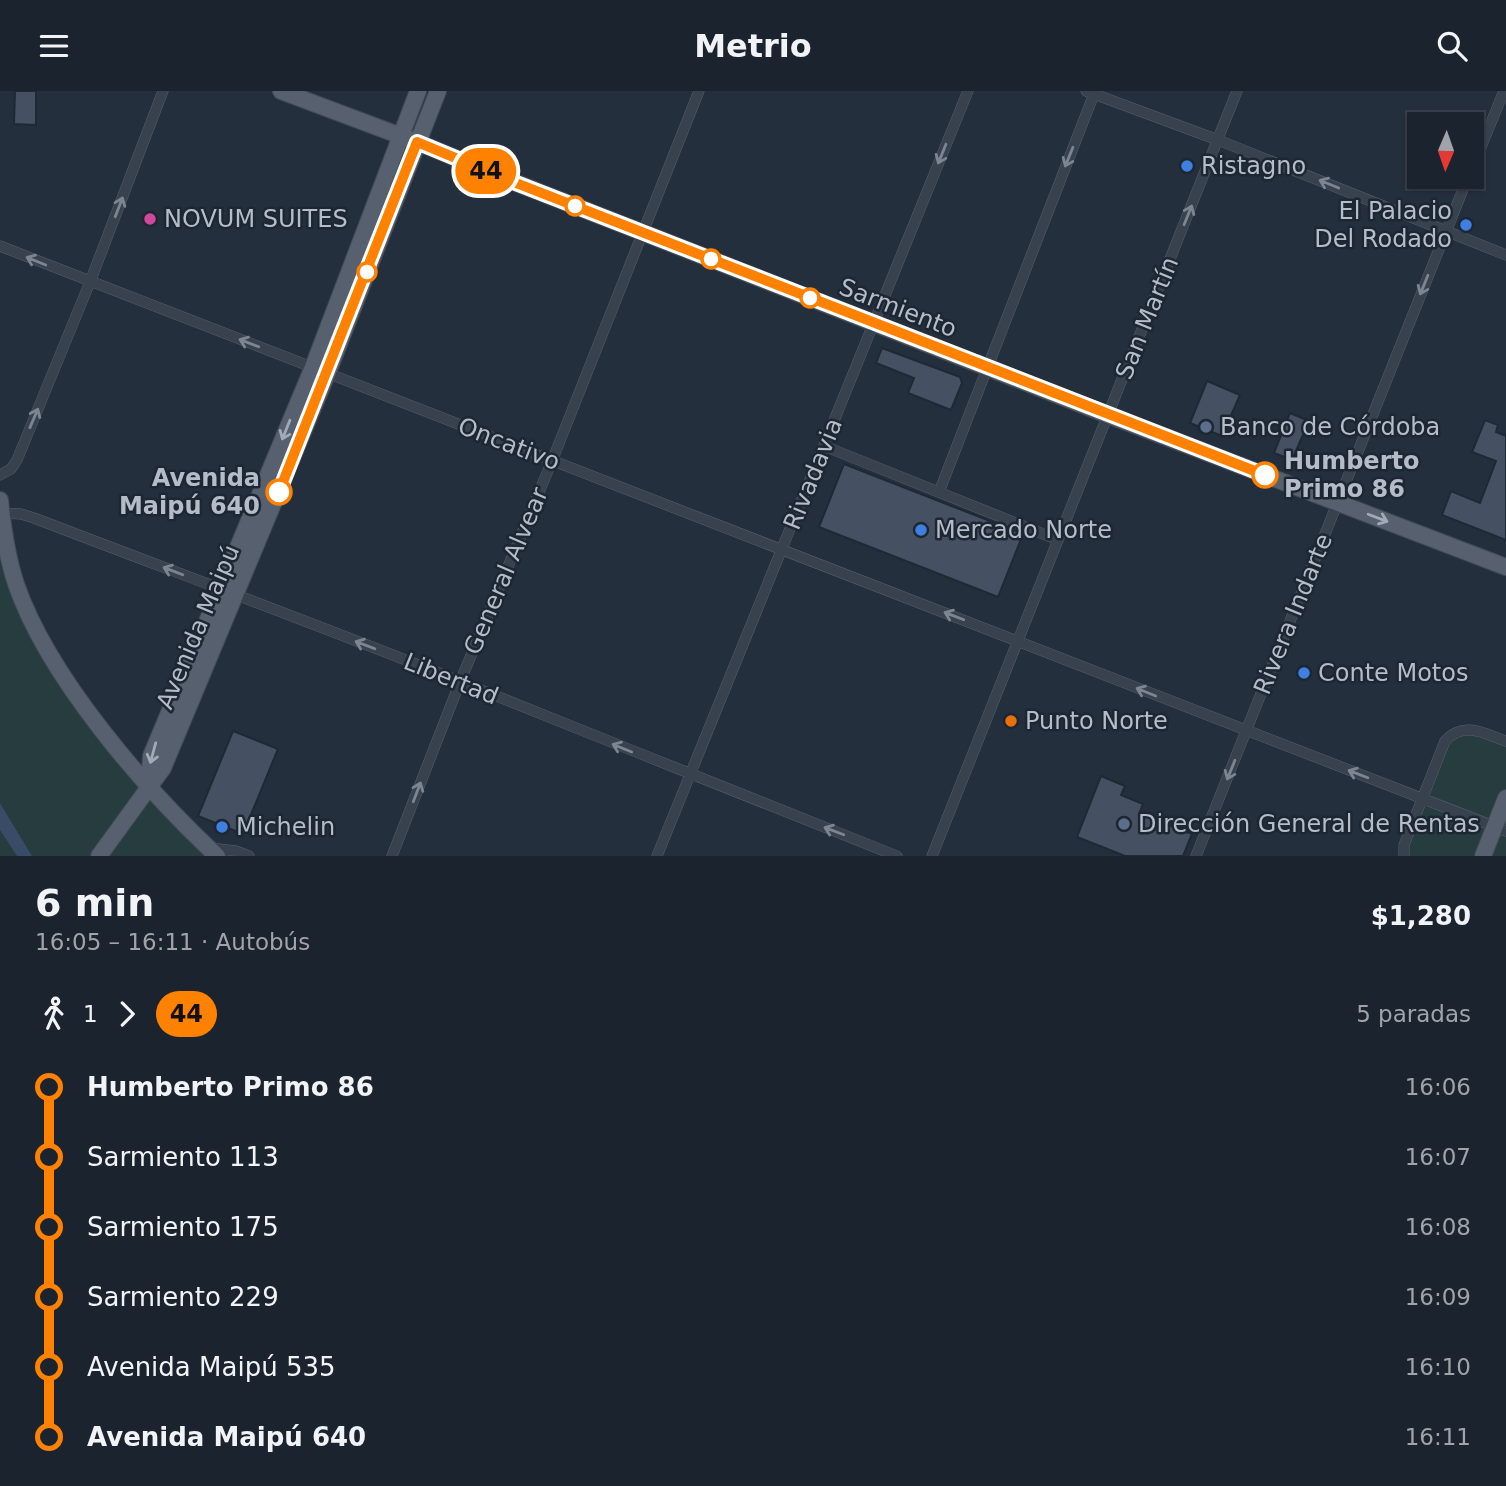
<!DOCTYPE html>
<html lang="es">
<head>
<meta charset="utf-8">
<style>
  :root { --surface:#1b232e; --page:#242b36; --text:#f1f3f6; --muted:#a0a4aa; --line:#39404a }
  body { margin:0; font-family:"DejaVu Sans",sans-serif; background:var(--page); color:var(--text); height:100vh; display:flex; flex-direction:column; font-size:26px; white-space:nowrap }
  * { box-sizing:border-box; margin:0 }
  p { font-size:23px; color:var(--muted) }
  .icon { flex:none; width:38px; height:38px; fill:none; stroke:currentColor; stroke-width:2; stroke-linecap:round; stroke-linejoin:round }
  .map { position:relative; height:765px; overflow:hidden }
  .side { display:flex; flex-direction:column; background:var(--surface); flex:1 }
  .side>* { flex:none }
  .badge { padding:0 14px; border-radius:23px; font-size:24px; line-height:46px }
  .needle { width:46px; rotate:182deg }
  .buttons { position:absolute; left:1407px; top:21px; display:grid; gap:14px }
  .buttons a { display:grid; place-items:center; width:77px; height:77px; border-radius:0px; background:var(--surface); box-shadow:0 2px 5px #0004,0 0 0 2px var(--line); font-size:35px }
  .map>.badge { position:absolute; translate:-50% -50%; box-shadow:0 0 0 4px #fff }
  .legs { display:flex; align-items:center; gap:10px; height:77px; padding:0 35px; font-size:23px }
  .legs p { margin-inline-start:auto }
  .summary { display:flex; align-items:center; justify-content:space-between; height:119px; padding:0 35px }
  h1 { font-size:38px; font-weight:600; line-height:52px }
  ul { padding:0 35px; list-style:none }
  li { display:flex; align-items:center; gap:24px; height:70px; font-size:26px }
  li i { display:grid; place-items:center; width:10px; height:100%; margin:0 9px; background:currentColor }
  li i::after { content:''; width:18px; height:18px; margin:-9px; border:5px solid; border-radius:50%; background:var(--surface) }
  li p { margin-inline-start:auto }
  li:first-child i { background:linear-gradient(#0000 50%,currentColor 0) }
  li:last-child i { background:linear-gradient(currentColor 50%,#0000 0) }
  header { display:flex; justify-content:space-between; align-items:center; height:91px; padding:0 35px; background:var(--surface); font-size:32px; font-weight:600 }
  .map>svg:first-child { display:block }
  .green { fill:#263c3f }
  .water { fill:#394c67 }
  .building { fill:#455162; stroke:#1f2835; stroke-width:2 }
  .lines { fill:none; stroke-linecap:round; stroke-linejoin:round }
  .street-casing { stroke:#565f6c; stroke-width:11 }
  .primary-casing { stroke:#414a57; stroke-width:18 }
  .street { stroke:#38414e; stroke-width:10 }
  .primary { stroke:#56606e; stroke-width:16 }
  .oneway { stroke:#7c8592 }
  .oneway2 { stroke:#a1aab7 }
  .line-1-casing { stroke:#fff; stroke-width:16 }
  .line-1 { stroke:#ff8100; stroke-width:10 }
  .shop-dot { fill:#3f7fe0; stroke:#1d2633; stroke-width:2.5 }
  .stop-1-dot { fill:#fff; stroke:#ff8100; stroke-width:3.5 }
  .hotel-dot { fill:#d1479c; stroke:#1d2633; stroke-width:2.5 }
  .service-dot { fill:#5c6f8a; stroke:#1d2633; stroke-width:2.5 }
  .food-dot { fill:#e8710a; stroke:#1d2633; stroke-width:2.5 }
  .labels { text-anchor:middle; stroke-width:5; stroke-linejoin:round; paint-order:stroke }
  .poi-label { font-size:24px; fill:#b4bcc9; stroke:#1d2633; text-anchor:start }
  .street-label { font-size:24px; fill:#b4bcc9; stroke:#1d2633 }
  .stop-label { font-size:24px; font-weight:bold; fill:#b4bcc9; stroke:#1d2633; text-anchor:start }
</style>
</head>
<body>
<header><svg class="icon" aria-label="menu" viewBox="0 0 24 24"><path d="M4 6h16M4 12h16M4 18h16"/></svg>Metrio<svg class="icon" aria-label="search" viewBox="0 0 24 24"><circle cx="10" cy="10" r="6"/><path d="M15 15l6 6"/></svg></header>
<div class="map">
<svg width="1506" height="765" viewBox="0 0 1506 765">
  <rect width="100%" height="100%" fill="#242f3e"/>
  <path class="green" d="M0,409L7,457L62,581L217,765H32L0,712Z
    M1457,640L1506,650V765H1404L1445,650Z
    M0,739L17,765H0Z"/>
  <path class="water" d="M0,712L32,765H17L0,739Z"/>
  <path class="building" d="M15,0H36V34L14,33Z
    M882,257L960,286L962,292L951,319L908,302L914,287L876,272Z
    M1207,290L1240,304L1222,345L1190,332Z
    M1290,322L1309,330L1292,369L1274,362Z
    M1485,329L1498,334L1496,341L1506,345V449L1442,424L1451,400L1480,412L1496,370L1472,361Z
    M844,373L1023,443L998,506L819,436Z
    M233,640L278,658L243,743L198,725Z
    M1101,685L1125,695L1121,704L1143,713L1139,723L1192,743L1183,765H1125L1077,746Z"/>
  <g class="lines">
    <g class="street-casing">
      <path id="street" d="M1086,0L1218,49L1506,164
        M1472,78L1504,0
        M0,155L1506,740
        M824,355L1058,449
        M0,384L11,378L17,369L90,191L163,0
        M939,401L1094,3
        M1,422L21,423L34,427C175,481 318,534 459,590C605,648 751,708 897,765
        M211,757L236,760L249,765
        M392,765L460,591L552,370L699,0
        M657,765L968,0
        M932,765L1237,0
        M1196,765L1468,86
        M1404,765V754L1445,650C1464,630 1483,642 1506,650"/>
    </g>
    <g class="primary-casing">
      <path id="primary" d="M281,0L417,51L501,86L1108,324L1506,476
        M0,409C3,438 7,466 16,493C48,586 145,698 217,765
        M149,694L151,665L313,276L418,0
        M99,765L163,677L328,281L438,0
        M1483,765L1506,707"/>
    </g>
    <use href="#street" class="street"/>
    <use href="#primary" class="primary"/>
  </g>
  <defs><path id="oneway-shaft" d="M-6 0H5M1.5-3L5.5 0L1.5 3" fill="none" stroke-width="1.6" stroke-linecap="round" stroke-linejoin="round" transform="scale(1.75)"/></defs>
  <g class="oneway">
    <use href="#oneway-shaft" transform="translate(942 63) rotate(112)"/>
    <use href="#oneway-shaft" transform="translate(1069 66) rotate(112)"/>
    <use href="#oneway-shaft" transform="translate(1329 93) rotate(-158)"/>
    <use href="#oneway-shaft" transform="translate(119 116) rotate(-69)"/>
    <use href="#oneway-shaft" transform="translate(1188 124) rotate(-68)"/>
    <use href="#oneway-shaft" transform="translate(36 170) rotate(-158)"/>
    <use href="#oneway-shaft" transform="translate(1424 194) rotate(112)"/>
    <use href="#oneway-shaft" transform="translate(249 252) rotate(-159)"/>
    <use href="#oneway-shaft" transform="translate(34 327) rotate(-67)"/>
    <use href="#oneway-shaft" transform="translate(173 480) rotate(-159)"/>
    <use href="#oneway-shaft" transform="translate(954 525) rotate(-159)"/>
    <use href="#oneway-shaft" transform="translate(365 554) rotate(-159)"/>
    <use href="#oneway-shaft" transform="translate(1146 601) rotate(-158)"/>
    <use href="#oneway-shaft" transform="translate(622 657) rotate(-158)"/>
    <use href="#oneway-shaft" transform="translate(1231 679) rotate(112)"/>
    <use href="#oneway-shaft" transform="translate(1358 683) rotate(-159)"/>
    <use href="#oneway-shaft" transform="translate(417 701) rotate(-69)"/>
    <use href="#oneway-shaft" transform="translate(834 740) rotate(-159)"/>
  </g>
  <g class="oneway2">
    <use href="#oneway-shaft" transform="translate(286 339) rotate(112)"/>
    <use href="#oneway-shaft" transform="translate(1378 427) rotate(21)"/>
    <use href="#oneway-shaft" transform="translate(153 662) rotate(105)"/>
  </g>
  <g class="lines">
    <g class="line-1-casing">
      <path id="line-1" d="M279,401L417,51L516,92L1265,384"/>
    </g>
    <use href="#line-1" class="line-1"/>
  </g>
  <g class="shop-dot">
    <circle cx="1187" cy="75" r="7"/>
    <circle cx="1466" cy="134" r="7"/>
    <circle cx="921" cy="439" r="7"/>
    <circle cx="1304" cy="582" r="7"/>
    <circle cx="222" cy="736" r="7"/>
  </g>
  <g class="stop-1-dot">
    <circle cx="575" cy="115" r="9"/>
    <circle cx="711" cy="168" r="9"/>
    <circle cx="367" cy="181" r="9"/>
    <circle cx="810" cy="207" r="9"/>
    <circle cx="1265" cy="384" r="12"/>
    <circle cx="279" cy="401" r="12"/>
  </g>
  <circle class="hotel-dot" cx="150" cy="128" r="7"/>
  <g class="service-dot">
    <circle cx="1206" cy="336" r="7"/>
    <circle cx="1124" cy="733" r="7"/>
  </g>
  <circle class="food-dot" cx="1011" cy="630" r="7"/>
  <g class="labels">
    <g class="poi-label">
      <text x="1201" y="83">Ristagno</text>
      <text x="1452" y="128" text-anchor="end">El Palacio<tspan x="1452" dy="28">Del Rodado</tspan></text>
      <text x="164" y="136">NOVUM SUITES</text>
      <text x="1220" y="344">Banco de Córdoba</text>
      <text x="935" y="447">Mercado Norte</text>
      <text x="1318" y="590">Conte Motos</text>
      <text x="1025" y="638">Punto Norte</text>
      <text x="1138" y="741">Dirección General de Rentas</text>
      <text x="236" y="744">Michelin</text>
    </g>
    <g class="street-label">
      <text transform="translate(898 217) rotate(21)" y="8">Sarmiento</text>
      <text transform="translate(1147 227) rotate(-68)" y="8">San Martín</text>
      <text transform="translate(509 353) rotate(21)" y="8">Oncativo</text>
      <text transform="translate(813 383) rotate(-68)" y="8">Rivadavia</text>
      <text transform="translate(506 480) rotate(-67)" y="8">General Alvear</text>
      <text transform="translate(1293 523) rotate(-68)" y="8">Rivera Indarte</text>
      <text transform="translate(198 536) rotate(-67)" y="8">Avenida Maipú</text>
      <text transform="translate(451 588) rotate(22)" y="8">Libertad</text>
    </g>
    <g class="stop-label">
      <text x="1284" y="378">Humberto<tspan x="1284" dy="28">Primo 86</tspan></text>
      <text x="260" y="395" text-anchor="end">Avenida<tspan x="260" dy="28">Maipú 640</tspan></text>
    </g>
  </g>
</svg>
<div class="buttons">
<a><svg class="needle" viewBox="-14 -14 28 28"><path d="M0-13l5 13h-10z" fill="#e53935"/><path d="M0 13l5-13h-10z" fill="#a0a4aa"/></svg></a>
</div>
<b class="badge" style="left:486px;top:80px;background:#ff8100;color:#111">44</b>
</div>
<section class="side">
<div class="summary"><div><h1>6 min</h1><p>16:05 – 16:11 · Autobús</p></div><b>$1,280</b></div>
<div class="legs"><svg class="icon" aria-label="walk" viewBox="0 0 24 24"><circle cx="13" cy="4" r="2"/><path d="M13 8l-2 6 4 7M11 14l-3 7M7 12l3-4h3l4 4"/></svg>1<svg class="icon" aria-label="forward" viewBox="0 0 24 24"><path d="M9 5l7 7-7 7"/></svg><b class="badge" style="background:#ff8100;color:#111">44</b><p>5 paradas</p></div>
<ul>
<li><i style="color:#ff8100"></i><b>Humberto Primo 86</b><p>16:06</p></li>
<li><i style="color:#ff8100"></i><span>Sarmiento 113</span><p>16:07</p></li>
<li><i style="color:#ff8100"></i><span>Sarmiento 175</span><p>16:08</p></li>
<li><i style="color:#ff8100"></i><span>Sarmiento 229</span><p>16:09</p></li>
<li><i style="color:#ff8100"></i><span>Avenida Maipú 535</span><p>16:10</p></li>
<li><i style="color:#ff8100"></i><b>Avenida Maipú 640</b><p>16:11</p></li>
</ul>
</section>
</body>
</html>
